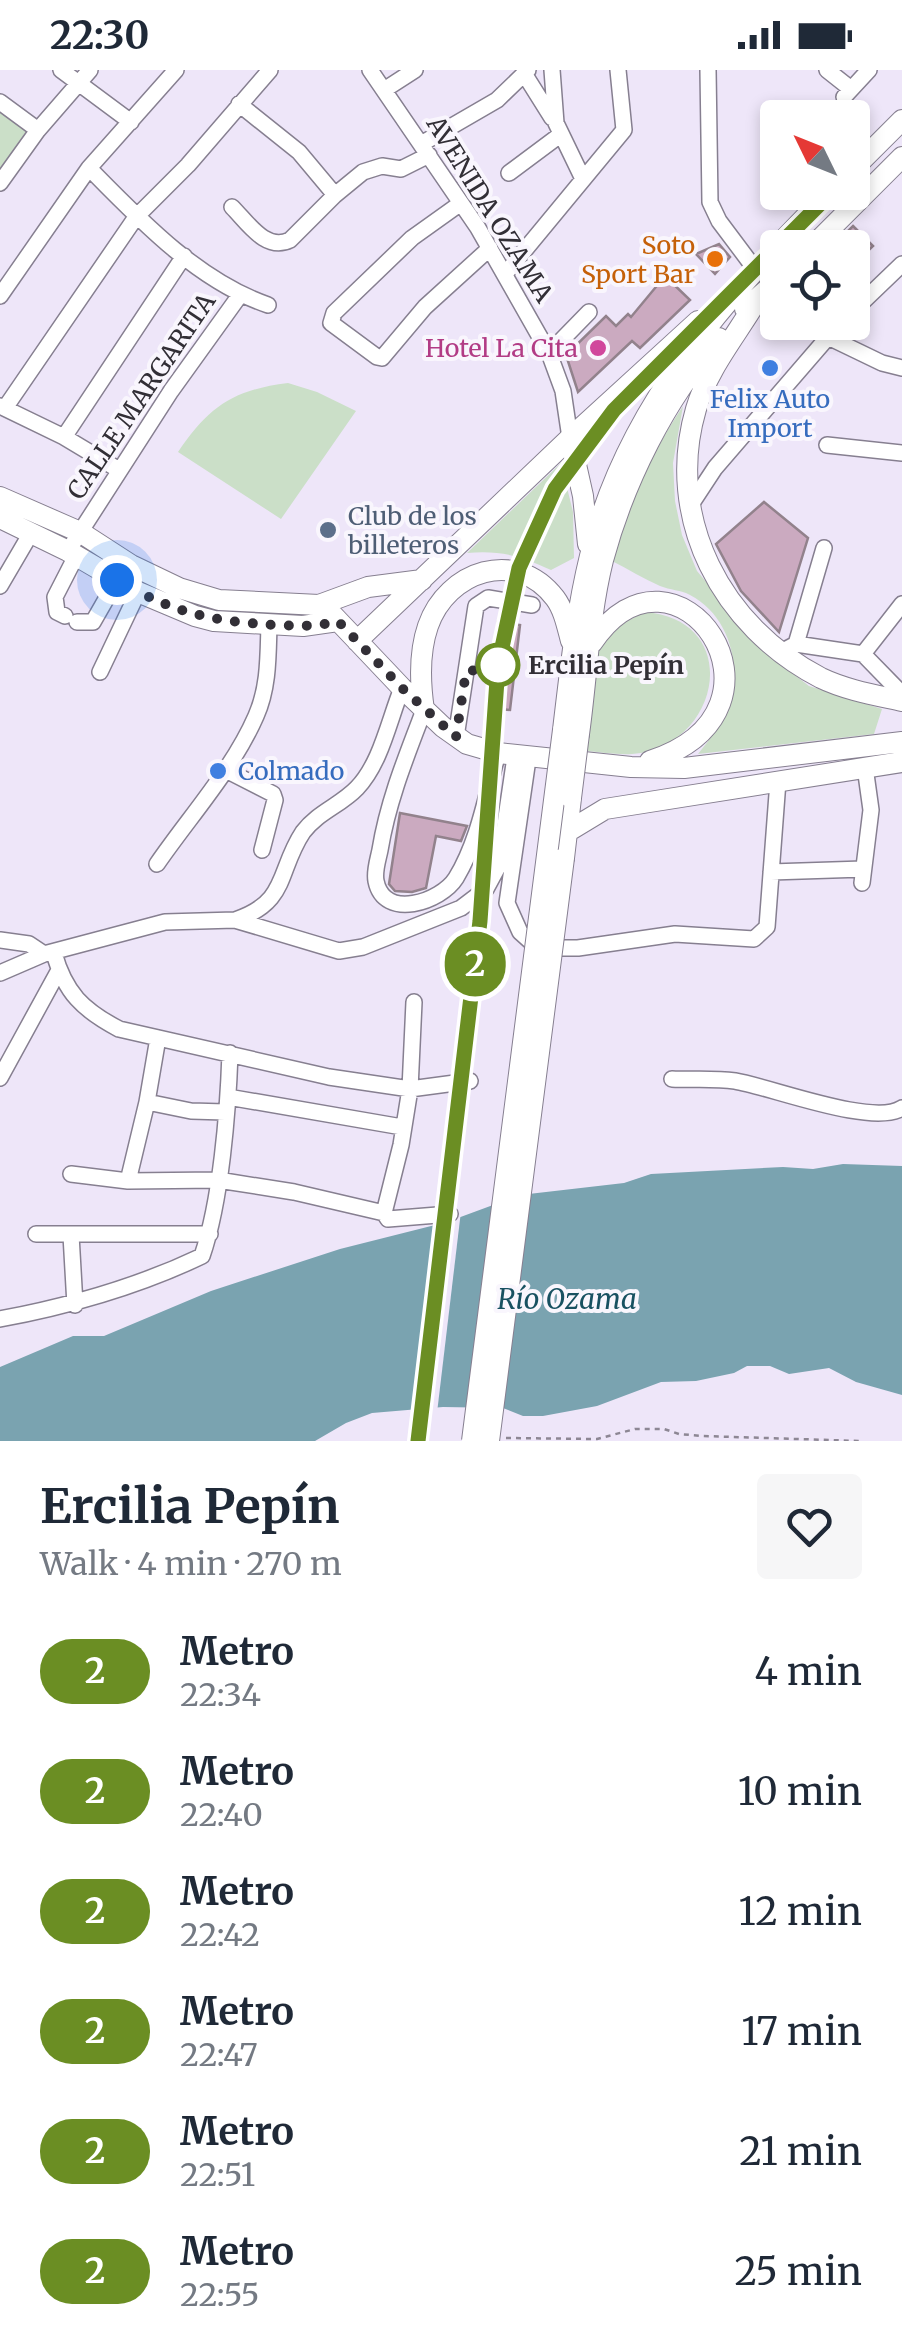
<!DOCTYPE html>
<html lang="en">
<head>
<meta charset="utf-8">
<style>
  :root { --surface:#fff; --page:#f6f6f7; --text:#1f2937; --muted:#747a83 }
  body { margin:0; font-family:Merriweather,serif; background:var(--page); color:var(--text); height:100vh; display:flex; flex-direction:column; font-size:38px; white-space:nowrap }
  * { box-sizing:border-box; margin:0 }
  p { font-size:32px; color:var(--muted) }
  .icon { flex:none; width:55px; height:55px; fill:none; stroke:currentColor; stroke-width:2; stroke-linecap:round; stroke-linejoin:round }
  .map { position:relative; height:1371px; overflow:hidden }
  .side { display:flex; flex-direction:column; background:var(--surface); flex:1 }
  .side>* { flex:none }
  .badge { padding:0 20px; border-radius:32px; font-size:35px; line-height:65px }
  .needle { width:65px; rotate:313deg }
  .fabs { position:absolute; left:760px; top:30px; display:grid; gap:20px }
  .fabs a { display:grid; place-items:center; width:110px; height:110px; border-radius:10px; background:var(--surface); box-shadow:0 5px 15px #0003; font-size:50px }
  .you { position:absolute; width:50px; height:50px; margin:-25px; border:8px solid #fff; border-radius:50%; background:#1a73e8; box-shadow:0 0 0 15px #1a73e833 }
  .map>.badge { position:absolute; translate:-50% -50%; box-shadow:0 0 0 5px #fff }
  .round { display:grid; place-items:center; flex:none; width:105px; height:105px; border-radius:10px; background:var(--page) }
  .overview { display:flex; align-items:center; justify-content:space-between; height:170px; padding:0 40px }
  h1 { font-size:48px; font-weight:700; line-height:75px }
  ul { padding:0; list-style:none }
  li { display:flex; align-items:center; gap:30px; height:120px; padding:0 40px }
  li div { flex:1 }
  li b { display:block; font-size:38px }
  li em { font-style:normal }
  li .badge { min-width:110px; font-weight:700; text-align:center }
  .status { display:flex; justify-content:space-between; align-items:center; height:70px; padding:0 50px; background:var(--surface); direction:ltr }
  .status svg { height:28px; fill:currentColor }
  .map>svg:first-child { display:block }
  .green { fill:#cbdfc8 }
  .water { fill:#7aa3b0 }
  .pier { fill:#eee6f9 }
  .building { fill:#cbaac0; stroke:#92828c; stroke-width:2.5 }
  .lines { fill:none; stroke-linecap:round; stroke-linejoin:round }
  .minor-casing { stroke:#867f90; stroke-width:18 }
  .major-casing { stroke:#867f90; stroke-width:22 }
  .path { stroke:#8d8794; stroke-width:2.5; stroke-dasharray:5 5; stroke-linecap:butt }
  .minor { stroke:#fff; stroke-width:15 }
  .major { stroke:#fff; stroke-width:20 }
  .rail { stroke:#4f4b54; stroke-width:4; stroke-dasharray:18 18; stroke-linecap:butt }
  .major-bridge-casing { stroke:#867f90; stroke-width:22; stroke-linecap:butt }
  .major-bridge { stroke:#fff; stroke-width:20 }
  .line-casing { stroke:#fff; stroke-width:22 }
  .line { stroke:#6b8e23; stroke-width:15 }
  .walk { stroke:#322f36; stroke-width:10; stroke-dasharray:0 18 }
  .food-dot { fill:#e8710a; stroke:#f9f6fd; stroke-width:4 }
  .hotel-dot { fill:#d1479c; stroke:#f9f6fd; stroke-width:4 }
  .shop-dot { fill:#3f7fe0; stroke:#f9f6fd; stroke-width:4 }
  .service-dot { fill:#5c6f8a; stroke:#f9f6fd; stroke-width:4 }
  .stop-dot { fill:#fff; stroke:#6b8e23; stroke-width:5 }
  .labels { text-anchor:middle; stroke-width:8; stroke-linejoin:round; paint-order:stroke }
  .street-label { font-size:25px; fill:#322f36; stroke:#f9f6fd }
  .food-label { font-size:25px; fill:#c56008; stroke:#f9f6fd; text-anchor:end }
  .hotel-label { font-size:25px; fill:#b23c85; stroke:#f9f6fd; text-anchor:end }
  .shop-label { font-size:25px; fill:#366cbe; stroke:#f9f6fd }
  .service-label { font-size:25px; fill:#4e5e75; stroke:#f9f6fd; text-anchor:start }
  .stop-label { font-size:25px; font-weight:bold; fill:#322f36; stroke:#f9f6fd; text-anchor:start }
  .water-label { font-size:28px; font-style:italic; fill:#185161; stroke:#f9f6fd }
</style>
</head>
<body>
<div class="status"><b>22:30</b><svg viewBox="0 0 49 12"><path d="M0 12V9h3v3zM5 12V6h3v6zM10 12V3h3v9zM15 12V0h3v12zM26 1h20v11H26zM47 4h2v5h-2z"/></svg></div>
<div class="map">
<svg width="902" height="1371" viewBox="0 0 902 1371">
  <rect width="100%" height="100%" fill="#eee6f9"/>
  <path class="green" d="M0,35L34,60L0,108Z
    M288,313L317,322L356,341L281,449L178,382C209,337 232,320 288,313Z
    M683,336L673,393L675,431L682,465L697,501L765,582L809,616L882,639L874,664L698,684C709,670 721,656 728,639C743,597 730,546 690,525C681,520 670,520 660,516C644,509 628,499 612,491C629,435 650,385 683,336Z
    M561,393L573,442L574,488L551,500C521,486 500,480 467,483Z
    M645,542C745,550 721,677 632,684C617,685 600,682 585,681L598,582L613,558Z"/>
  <path class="water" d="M843,1094L902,1096V1325L856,1312L829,1298L789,1304L770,1296H747L734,1303L696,1311L661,1312L597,1336L543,1346H523L503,1338L443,1337L372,1343L346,1353L315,1371H0V1297L73,1266H104L211,1221L340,1179L447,1152L520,1125L624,1113L651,1104L783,1097L813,1099Z"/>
  <path class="pier" d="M461,1141L437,1343L416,1344L439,1149Z"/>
  <path class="building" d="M853,156L873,176L852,196V178H831Z
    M719,174L730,187L715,204L696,184Z
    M665,206L690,230L640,278L632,271L578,322L566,285L606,246L616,256L628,244L631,247Z
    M764,432L808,468L779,562L741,521L716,474Z
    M498,552L520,555L510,640L487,638Z
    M400,743L467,756L461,771L436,766L426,818L412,822L395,821L389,814Z"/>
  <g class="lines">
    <g class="minor-casing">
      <path id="minor" d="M61,0L131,52
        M370,0L478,158L549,283L563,321L570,368
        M552,0L556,53L583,109
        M708,0L710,132L719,151L755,199
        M827,0L851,19
        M525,5L552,48
        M384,20L415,0
        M844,27L869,0
        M0,32L38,60
        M239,34L299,82L335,125
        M421,74L497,30L528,0
        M89,98C140,150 198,211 268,235
        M509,103L560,65
        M0,113L38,60L90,0
        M461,133L412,168L334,243L331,253L377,287L382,288L425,237L490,178
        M232,137C248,153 266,182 290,170L335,125L363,102L382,96L401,99L429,85
        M505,204L624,60L618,0
        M0,226L89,98L176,0
        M756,232L778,243
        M852,242L902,194
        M797,252L882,293L902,298
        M549,283L589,242
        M0,336L64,367L119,400
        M5,338L136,147L188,95L270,0
        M64,367L184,186
        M827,375L902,383
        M690,436L715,398L841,252
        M68,481L171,321L240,225
        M0,516L31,463
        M65,546L57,542L55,527L76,486
        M77,552H93L117,510
        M796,574L824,478
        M781,582L796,574L863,584L902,534
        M863,584L902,624
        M100,602L138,522
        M424,640C406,687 388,731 380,780C378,790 374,801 376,811C384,851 441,832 456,808C479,770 486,725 498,683
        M456,667L476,536L488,528L532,535
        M528,689L507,833L520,862L530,871L553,878H578L675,864L754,869L767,857L778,711
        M224,699L273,724L275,730L262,780
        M157,794C190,746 233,699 256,646C269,617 268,585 269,554
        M771,802L863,799
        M862,813L871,740L865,697
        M235,850C289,832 277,801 303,762C318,742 341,735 357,718C381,693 389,650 402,618
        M0,870L29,874L44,884
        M54,883C65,923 83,940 119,959L329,1007L410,1019L470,1011
        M0,903L44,884L165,852L235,850L339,881L363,877L461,838L486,819L499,795L515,687
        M0,1008L59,900
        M672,1009C693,1010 714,1008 735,1011C771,1017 873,1057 902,1038
        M228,1027L402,1057
        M147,1032L191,1041L225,1042
        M71,1104L128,1111L218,1110L294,1122L384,1143L388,1149L450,1144
        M128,1111L147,1032L158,968
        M384,1143L401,1075L410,1019L414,932
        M36,1164H210
        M71,1165L75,1235
        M0,1249C70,1236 137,1217 202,1186C221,1131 228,1042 230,983"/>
    </g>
    <g class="major-casing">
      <path id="major" d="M852,100L902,50
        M811,178L902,87
        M756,232C735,267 708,299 696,339C664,448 722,557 821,608C846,620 875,625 902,631
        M745,239L778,210
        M570,368L583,426L588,474
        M0,427L80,462L131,495L179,518L219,530L319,535L328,540L402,618L443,657L467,674L498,683L631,697L684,698L902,672
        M0,448L68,481L138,522L195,546L214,551L303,556L338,551
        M319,535L368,517L422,510
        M357,571L570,368L698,251
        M592,573C675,449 810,639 650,691
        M424,640C420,613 419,582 428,556C447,501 516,477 555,528C564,540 567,556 571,571
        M563,660C570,602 576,543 590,486C625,338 726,227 830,122
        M579,664C587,607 589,546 603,490C624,412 665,329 719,268
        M567,762L605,739L902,692
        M564,788L571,728"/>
    </g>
    <path class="path" d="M506,1368L597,1369L635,1359H664L679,1364L703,1366L860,1371"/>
    <use href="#minor" class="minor"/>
    <use href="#major" class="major"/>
    <path class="rail" d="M419,1371L480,851"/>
    <g class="major-bridge-casing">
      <path id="major-bridge" d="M571,728L579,664
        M472,1371L563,660
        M489,1371L564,788"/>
    </g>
    <use href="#major-bridge" class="major-bridge"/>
  </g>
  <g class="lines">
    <g class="line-casing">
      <path id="line" d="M418,1371L480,851L498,596L519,498L555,419L614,340L832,122"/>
    </g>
    <use href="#line" class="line"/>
    <path class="walk" d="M117,510C174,543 210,551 275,555C297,556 317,557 338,551L402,618L456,667L466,602L498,595"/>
  </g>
  <circle class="food-dot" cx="715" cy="189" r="10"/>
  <circle class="hotel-dot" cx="598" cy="278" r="10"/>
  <g class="shop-dot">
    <circle cx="770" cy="298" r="10"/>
    <circle cx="218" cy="701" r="10"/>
  </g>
  <circle class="service-dot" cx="328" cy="460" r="10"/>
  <circle class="stop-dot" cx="498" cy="595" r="20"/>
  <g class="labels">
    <g class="street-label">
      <text transform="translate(490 139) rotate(58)" y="9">AVENIDA OZAMA</text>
      <text transform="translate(141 326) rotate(-56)" y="9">CALLE MARGARITA</text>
    </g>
    <g class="food-label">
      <text x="695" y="184">Soto<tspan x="695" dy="29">Sport Bar</tspan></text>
    </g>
    <g class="hotel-label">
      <text x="578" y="287">Hotel La Cita</text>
    </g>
    <g class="shop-label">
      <text x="770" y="338">Felix Auto<tspan x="770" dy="29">Import</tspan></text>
      <text x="238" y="710" text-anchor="start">Colmado</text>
    </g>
    <g class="service-label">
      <text x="348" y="455">Club de los<tspan x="348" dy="29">billeteros</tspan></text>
    </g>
    <g class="stop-label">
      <text x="528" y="604">Ercilia Pepín</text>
    </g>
    <g class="water-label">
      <text x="567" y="1239">Río Ozama</text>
    </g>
  </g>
</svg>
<div class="fabs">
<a><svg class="needle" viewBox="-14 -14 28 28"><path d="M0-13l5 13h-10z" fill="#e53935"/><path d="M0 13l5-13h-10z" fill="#747a83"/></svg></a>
<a><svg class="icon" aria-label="locate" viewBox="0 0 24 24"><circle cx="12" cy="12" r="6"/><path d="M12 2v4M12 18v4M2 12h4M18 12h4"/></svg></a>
</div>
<div class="you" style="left:117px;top:510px"></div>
<b class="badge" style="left:475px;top:894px;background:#6b8e23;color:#fff">2</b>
</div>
<section class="side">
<div class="overview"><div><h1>Ercilia Pepín</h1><p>Walk · 4 min · 270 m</p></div><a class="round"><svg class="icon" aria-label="heart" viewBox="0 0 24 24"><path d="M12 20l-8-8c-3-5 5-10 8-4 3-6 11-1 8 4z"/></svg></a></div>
<ul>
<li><span class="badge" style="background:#6b8e23;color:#fff">2</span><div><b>Metro</b><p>22:34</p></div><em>4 min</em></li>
<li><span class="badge" style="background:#6b8e23;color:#fff">2</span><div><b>Metro</b><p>22:40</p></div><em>10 min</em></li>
<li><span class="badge" style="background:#6b8e23;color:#fff">2</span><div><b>Metro</b><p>22:42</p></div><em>12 min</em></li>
<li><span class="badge" style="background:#6b8e23;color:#fff">2</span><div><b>Metro</b><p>22:47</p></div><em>17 min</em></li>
<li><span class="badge" style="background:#6b8e23;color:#fff">2</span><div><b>Metro</b><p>22:51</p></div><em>21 min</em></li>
<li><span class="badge" style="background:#6b8e23;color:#fff">2</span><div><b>Metro</b><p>22:55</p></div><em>25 min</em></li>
</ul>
</section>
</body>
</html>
